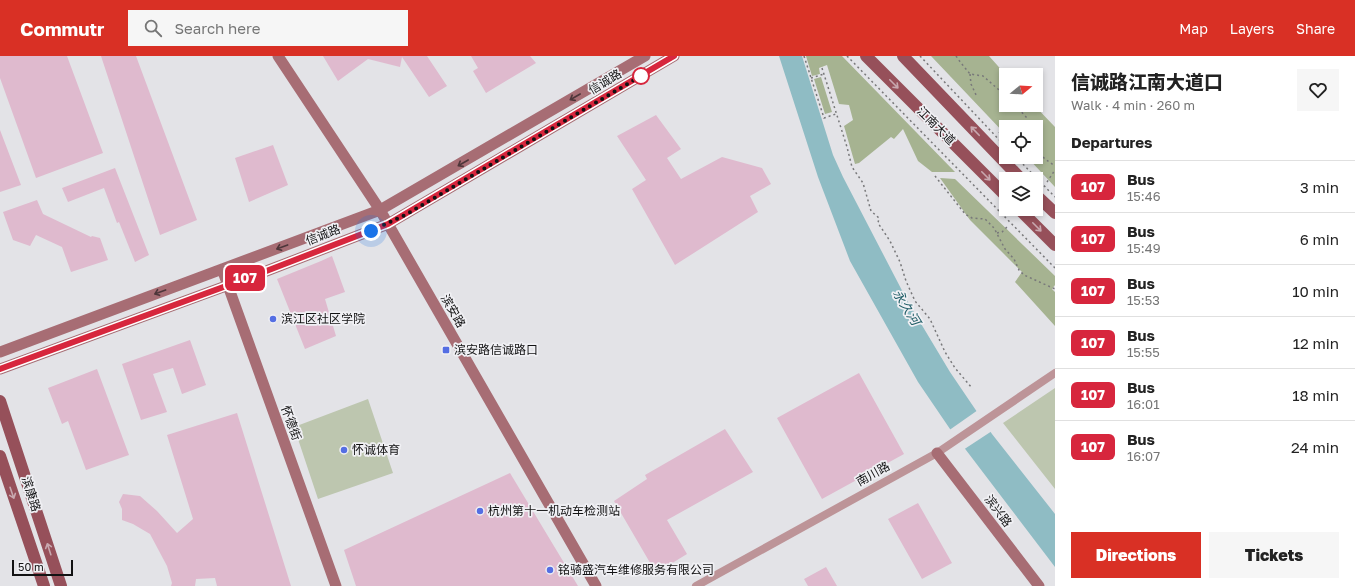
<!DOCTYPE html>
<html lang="en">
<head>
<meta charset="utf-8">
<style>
  :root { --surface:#fff; --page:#f6f6f6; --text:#222; --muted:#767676; --line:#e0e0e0; --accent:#d93025 }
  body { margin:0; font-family:"Golos Text","Noto Sans SC",sans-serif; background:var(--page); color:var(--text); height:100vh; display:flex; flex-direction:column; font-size:15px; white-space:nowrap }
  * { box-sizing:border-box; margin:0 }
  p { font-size:13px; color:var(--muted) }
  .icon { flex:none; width:22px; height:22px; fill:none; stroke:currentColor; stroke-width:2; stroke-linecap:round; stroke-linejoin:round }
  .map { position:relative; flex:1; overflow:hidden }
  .details { display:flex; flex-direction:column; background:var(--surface); width:300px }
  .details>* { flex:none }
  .badge { padding:0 8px; border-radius:6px; font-size:14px; line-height:26px }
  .needle { width:26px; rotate:72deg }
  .tools { position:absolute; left:999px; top:12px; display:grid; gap:8px }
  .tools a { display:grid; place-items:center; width:44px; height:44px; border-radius:0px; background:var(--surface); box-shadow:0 2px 6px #0003; font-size:20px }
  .scale { position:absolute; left:12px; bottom:10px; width:61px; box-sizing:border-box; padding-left:4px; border:2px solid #121213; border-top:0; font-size:11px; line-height:14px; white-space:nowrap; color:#121213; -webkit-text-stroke:3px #f0f0f4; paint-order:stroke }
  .you { position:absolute; width:20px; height:20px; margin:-10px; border:3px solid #fff; border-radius:50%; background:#1a73e8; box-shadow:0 0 0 6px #1a73e833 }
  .map>.badge { position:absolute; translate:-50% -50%; box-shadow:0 0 0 2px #fff }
  h2 { padding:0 16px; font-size:15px; line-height:36px }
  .round { display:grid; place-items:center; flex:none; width:42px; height:42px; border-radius:0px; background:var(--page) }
  .summary { display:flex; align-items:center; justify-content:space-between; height:68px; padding:0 16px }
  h1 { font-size:19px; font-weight:800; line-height:30px }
  .cta { display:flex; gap:8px; margin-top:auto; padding:8px 16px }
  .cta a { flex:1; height:46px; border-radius:0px; background:var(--accent); color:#fff; font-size:16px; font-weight:800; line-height:46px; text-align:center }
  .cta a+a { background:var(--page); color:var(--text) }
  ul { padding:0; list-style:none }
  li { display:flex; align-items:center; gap:12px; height:52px; padding:0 16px; border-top:1px solid var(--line) }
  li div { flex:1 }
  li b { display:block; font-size:15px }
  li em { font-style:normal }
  li .badge { min-width:44px; font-weight:700; text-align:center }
  header { display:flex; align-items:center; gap:24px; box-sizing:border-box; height:56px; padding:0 20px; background:var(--accent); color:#fff }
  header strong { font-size:19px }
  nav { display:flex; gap:22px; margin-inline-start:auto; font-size:14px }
  .search { width:280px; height:36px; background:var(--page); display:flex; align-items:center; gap:10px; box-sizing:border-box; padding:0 14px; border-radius:0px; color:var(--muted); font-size:15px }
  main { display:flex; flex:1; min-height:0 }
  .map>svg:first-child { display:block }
  .green { fill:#bdc6af }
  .forest { fill:#a6b391 }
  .water { fill:#8fbcc4 }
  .pier { fill:#e3e3e7 }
  .building { fill:#dfbace }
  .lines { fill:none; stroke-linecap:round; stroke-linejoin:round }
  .path { stroke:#78787a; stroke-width:1.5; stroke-dasharray:2 3; stroke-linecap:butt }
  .street { stroke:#bd9498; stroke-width:8 }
  .secondary { stroke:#a76d74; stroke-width:11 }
  .primary { stroke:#96505a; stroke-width:12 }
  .oneway { stroke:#c8a8af }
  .oneway2 { stroke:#4e363a }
  .line-casing { stroke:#fff; stroke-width:9 }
  .line { stroke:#d7263d; stroke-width:6 }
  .walk { stroke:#121213; stroke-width:4; stroke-dasharray:0 7.2 }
  .stop-dot { fill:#fff; stroke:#d7263d; stroke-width:2 }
  .poi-dot { fill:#546ee3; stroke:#f0f0f4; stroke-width:1.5 }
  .labels { text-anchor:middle; stroke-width:3.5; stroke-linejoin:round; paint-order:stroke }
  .street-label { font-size:12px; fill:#121213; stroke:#f0f0f4 }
  .poi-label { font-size:12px; fill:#121213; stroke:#f0f0f4; text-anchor:start }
  .water-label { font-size:13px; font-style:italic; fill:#225f68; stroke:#f0f0f4 }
</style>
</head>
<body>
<header>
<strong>Commutr</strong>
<div class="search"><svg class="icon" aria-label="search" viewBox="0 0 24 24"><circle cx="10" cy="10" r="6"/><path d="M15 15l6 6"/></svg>Search here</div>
<nav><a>Map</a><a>Layers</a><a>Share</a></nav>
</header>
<main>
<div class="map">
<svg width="1055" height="530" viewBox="0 0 1055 530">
  <rect width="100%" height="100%" fill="#e3e3e7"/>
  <path class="green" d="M1055,332V433L1003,367Z
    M368,343L393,417L318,443L294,371Z"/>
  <path class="forest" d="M806,0H842L955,116H932L918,105L903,73L894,83L891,81L859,107L855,108L844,70L853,64L849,49L839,48L827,9L819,12L820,18L812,20Z
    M931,0H989L1006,19V49H1034L1055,71V131L1027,101H1036V71H1006V79Z
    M821,21L832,56L825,58L814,23Z
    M940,122L955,123L1055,220V229L1052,233L1055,236V270L1015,226L1022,216L970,164Z"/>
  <path class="water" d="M779,0H802L833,99L843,121L908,246L950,316L992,378L1055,458V511L950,373L918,326L850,205L818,121Z"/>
  <path class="pier" d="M978,354L992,375L963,394L948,375Z"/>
  <path class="building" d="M0,0H67L103,97L36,122L0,22Z
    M101,0H136L197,164L160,179Z
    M323,0H427L447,30L429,41L402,1L400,11L368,3L338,25Z
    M471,0H530L536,7L486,37L473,15L478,12Z
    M656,59L681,93L667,102L681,123L722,101L762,112L771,128L750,140L758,156L675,209L632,133L646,124L617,80Z
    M0,74L21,129L0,136Z
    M273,89L288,129L249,146L235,102Z
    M115,112L149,199L135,206L119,166L117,167L104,132L68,146L62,132Z
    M37,144L43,158L91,181L92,180L100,182L108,204L71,216L62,191L36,179L30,190L13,184L3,156Z
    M332,200L345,236L325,243L336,280L305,293L277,223L321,205Z
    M190,284L206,329L182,338L173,312L153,318L167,356L141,364L122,308Z
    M97,313L129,399L86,414L68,365L62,368L48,332Z
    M859,317L904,398L822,443L777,362Z
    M237,357L291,530H217L215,522L196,523L195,530H171L172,527L167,510L150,478L133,468L122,464V453L119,446L123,438L140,440L157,455L177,477L193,463L167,379Z
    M725,373L753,416L667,464L687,498L656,517L614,445L647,423L645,419Z
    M510,417L578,530H356L344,494Z
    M918,447L952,507L922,523L888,463Z
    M826,511L837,530H808L804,523Z"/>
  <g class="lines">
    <path class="path" d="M804,0L824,62L836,58
      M847,0L1055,212
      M920,0L1006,91
      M956,0L961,7L970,18L983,20L1006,40
      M822,12L847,91L852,111L863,127L871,155L879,162L878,167L890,185L900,206L906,225L915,245L930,263L945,296L955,312L972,332
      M970,18L971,28L977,41
      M811,22L824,18
      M1015,49L1027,62L1028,71
      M999,77C1003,72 1007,67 1013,71
      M1036,94L1045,103L1055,110
      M1016,101L1055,141
      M935,120L965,158L972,162L985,163L994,172L1005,193L1014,203L1019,214L1024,219L1055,233
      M1047,126L1055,114
      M997,177L1002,176L1008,170"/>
    <path class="street" d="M696,530L937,397L1055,317"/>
    <path class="secondary" d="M278,0L380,154L596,530
      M222,213L336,530
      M0,296L380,154L645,0
      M0,313L256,219L388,168L674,0
      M937,397L1039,530"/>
    <path class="primary" d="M866,0L1006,140
      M903,0L1021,123
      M1036,139L1055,157
      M1019,153L1055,189
      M0,345L61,530
      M0,400L44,530"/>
  </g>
  <defs><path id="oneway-shaft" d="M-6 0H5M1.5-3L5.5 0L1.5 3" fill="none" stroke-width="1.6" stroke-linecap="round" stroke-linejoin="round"/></defs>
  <g class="oneway">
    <use href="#oneway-shaft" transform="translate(894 28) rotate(45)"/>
    <use href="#oneway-shaft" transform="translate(975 75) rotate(-134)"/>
    <use href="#oneway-shaft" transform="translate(986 120) rotate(45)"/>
    <use href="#oneway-shaft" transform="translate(1037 171) rotate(45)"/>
    <use href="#oneway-shaft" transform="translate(12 437) rotate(71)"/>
    <use href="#oneway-shaft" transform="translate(49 493) rotate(-108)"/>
  </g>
  <g class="oneway2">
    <use href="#oneway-shaft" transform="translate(575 41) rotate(150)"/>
    <use href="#oneway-shaft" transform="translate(463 107) rotate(150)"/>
    <use href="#oneway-shaft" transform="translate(282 191) rotate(160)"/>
    <use href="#oneway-shaft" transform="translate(160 236) rotate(160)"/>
  </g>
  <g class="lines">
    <g class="line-casing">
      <path id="line" d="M0,313L256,219L388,168L674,0"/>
    </g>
    <use href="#line" class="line"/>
    <path class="walk" d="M371,175L407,158L641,20"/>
  </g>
  <circle class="stop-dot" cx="641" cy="20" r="8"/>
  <g class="poi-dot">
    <circle cx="273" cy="263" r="4"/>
    <rect x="442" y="290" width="8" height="8" rx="2"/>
    <circle cx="344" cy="394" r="4"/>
    <circle cx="480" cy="455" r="4"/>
    <circle cx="550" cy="514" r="4"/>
  </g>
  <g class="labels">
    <g class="street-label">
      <text transform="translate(605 26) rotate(-31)" y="4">信诚路</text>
      <text transform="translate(936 70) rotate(45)" y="4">江南大道</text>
      <text transform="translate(323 179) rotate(-21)" y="4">信诚路</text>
      <text transform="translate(453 255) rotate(60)" y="4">滨安路</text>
      <text transform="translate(291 367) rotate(70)" y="4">怀德街</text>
      <text transform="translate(873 418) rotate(-29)" y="4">南川路</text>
      <text transform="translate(31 438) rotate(72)" y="4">滨康路</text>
      <text transform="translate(998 455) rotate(53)" y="4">滨兴路</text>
    </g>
    <g class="poi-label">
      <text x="281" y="267">滨江区社区学院</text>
      <text x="454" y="298">滨安路信诚路口</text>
      <text x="352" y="398">怀诚体育</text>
      <text x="488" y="459">杭州第十一机动车检测站</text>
      <text x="558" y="518">铭骑盛汽车维修服务有限公司</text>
    </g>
    <g class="water-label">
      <text transform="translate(907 251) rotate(58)" y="5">永久河</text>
    </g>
  </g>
</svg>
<div class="tools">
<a><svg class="needle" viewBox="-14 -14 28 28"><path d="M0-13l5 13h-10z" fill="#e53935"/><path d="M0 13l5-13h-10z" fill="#767676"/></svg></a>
<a><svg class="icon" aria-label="locate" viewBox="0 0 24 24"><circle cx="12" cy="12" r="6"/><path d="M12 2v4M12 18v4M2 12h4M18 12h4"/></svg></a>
<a><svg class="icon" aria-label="layers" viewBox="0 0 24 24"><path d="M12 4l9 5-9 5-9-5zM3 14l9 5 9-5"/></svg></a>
</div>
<div class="scale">50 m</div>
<div class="you" style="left:371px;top:175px"></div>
<b class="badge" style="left:245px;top:222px;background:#d7263d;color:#fff">107</b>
</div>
<section class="details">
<div class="summary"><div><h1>信诚路江南大道口</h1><p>Walk · 4 min · 260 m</p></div><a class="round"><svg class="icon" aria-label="heart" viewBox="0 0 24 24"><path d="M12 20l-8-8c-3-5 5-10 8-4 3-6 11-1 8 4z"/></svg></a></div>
<h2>Departures</h2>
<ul>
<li><span class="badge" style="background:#d7263d;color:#fff">107</span><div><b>Bus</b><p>15:46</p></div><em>3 min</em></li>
<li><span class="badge" style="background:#d7263d;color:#fff">107</span><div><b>Bus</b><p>15:49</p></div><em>6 min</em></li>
<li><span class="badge" style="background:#d7263d;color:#fff">107</span><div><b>Bus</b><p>15:53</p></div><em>10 min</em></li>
<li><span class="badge" style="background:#d7263d;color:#fff">107</span><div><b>Bus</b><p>15:55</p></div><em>12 min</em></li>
<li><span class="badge" style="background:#d7263d;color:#fff">107</span><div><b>Bus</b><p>16:01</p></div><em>18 min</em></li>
<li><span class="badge" style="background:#d7263d;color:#fff">107</span><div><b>Bus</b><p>16:07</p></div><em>24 min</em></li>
</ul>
<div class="cta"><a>Directions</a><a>Tickets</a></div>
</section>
</main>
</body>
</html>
